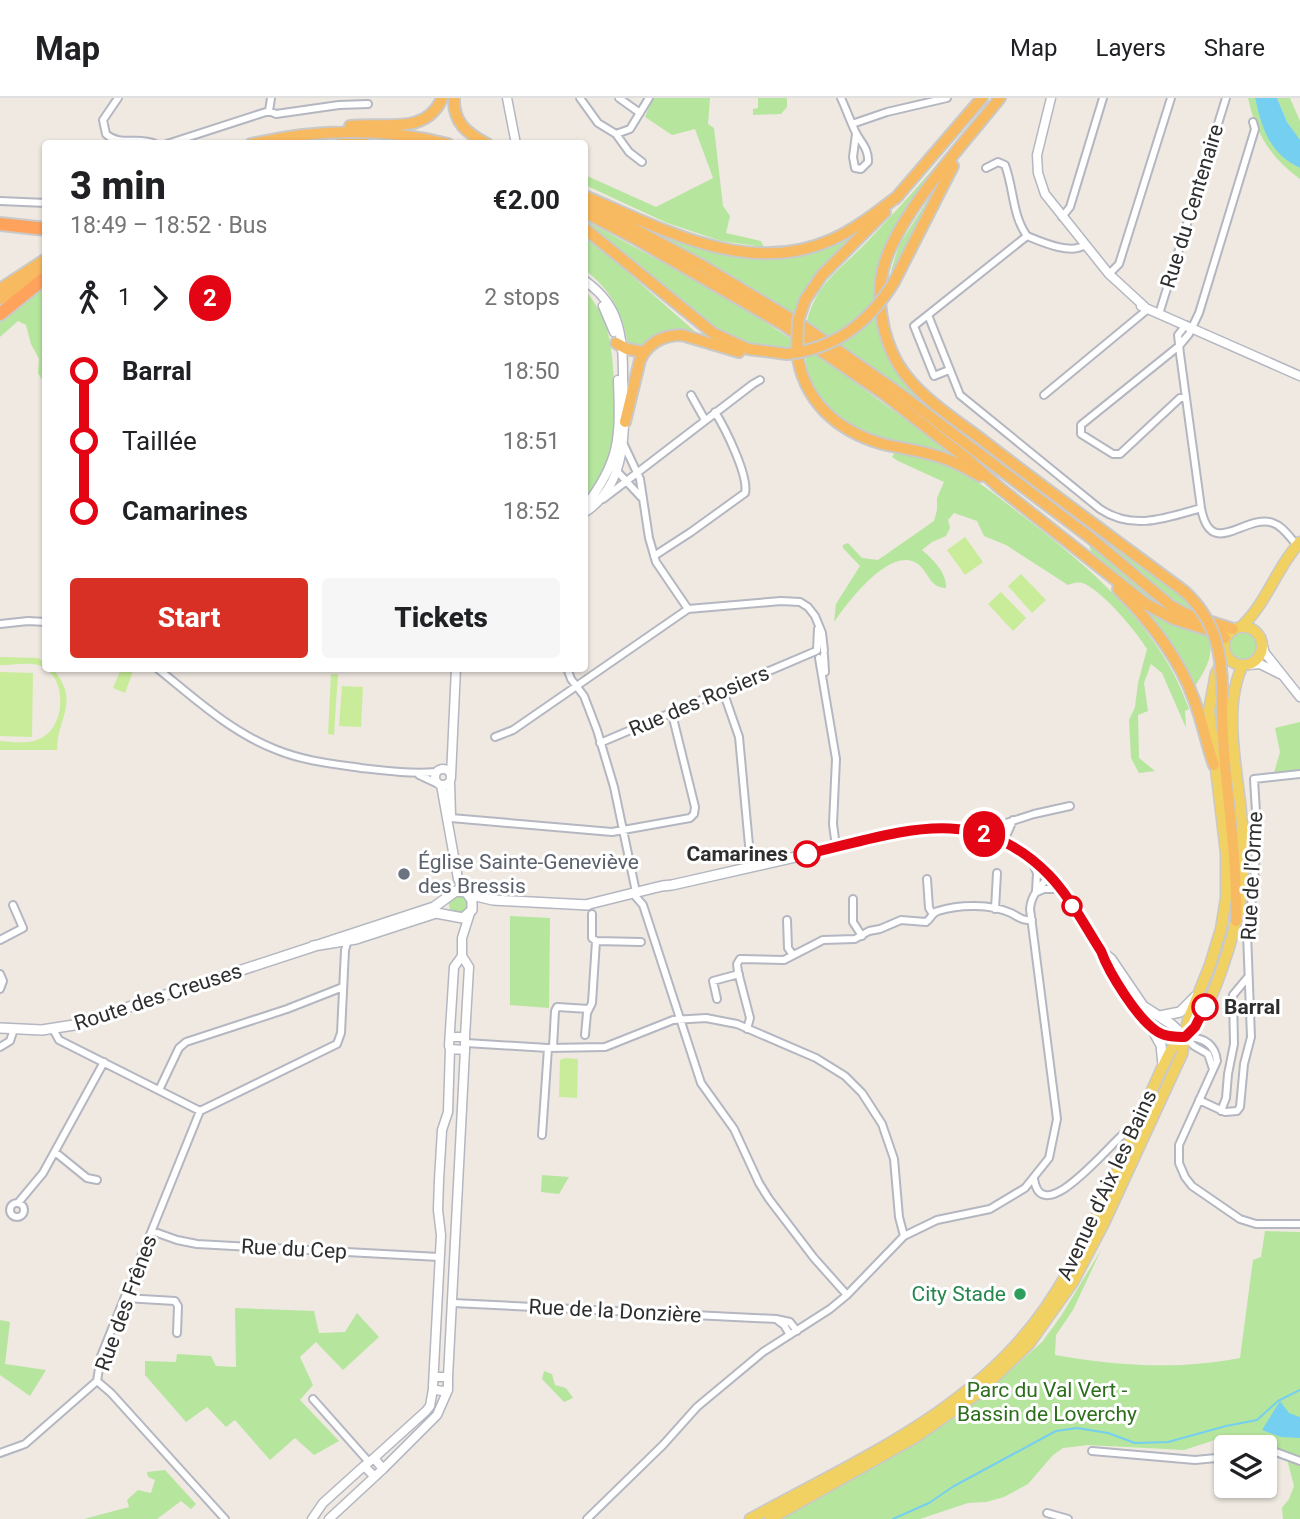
<!DOCTYPE html>
<html lang="en">
<head>
<meta charset="utf-8">
<style>
  :root { --surface:#fff; --page:#f6f6f6; --text:#202124; --muted:#757577; --line:#e0e0e0; --accent:#d93025 }
  body { margin:0; font-family:Roboto,sans-serif; background:var(--page); color:var(--text); height:100vh; display:flex; flex-direction:column; font-size:26px; white-space:nowrap }
  * { box-sizing:border-box; margin:0 }
  p { font-size:23px; color:var(--muted) }
  .icon { flex:none; width:38px; height:38px; fill:none; stroke:currentColor; stroke-width:2; stroke-linecap:round; stroke-linejoin:round }
  .map { position:relative; flex:1; overflow:hidden }
  .sheet { position:absolute; left:42px; top:42px; width:546px; height:532px; display:flex; flex-direction:column; background:var(--surface); border-radius:7px; box-shadow:0 2px 5px #0004 }
  .sheet>* { flex:none }
  .badge { padding:0 14px; border-radius:23px; font-size:24px; line-height:46px }
  .tools { position:absolute; left:1214px; top:1337px; display:grid; gap:14px }
  .tools a { display:grid; place-items:center; width:63px; height:63px; border-radius:7px; background:var(--surface); box-shadow:0 2px 5px #0004; font-size:35px }
  .map>.badge { position:absolute; translate:-50% -50%; box-shadow:0 0 0 4px #fff }
  .legs { display:flex; align-items:center; gap:10px; height:77px; padding:0 28px; font-size:23px }
  .legs p { margin-inline-start:auto }
  .headline { display:flex; align-items:center; justify-content:space-between; height:119px; padding:0 28px }
  h1 { font-size:38px; font-weight:800; line-height:52px }
  .button { display:flex; gap:14px; margin-top:auto; padding:14px 28px }
  .button a { flex:1; height:80px; border-radius:7px; background:var(--accent); color:#fff; font-size:28px; font-weight:800; line-height:80px; text-align:center }
  .button a+a { background:var(--page); color:var(--text) }
  ul { padding:0 28px; list-style:none }
  li { display:flex; align-items:center; gap:24px; height:70px; font-size:26px }
  li i { display:grid; place-items:center; width:10px; height:100%; margin:0 9px; background:currentColor }
  li i::after { content:''; width:18px; height:18px; margin:-9px; border:5px solid; border-radius:50%; background:var(--surface) }
  li p { margin-inline-start:auto }
  li:first-child i { background:linear-gradient(#0000 50%,currentColor 0) }
  li:last-child i { background:linear-gradient(currentColor 50%,#0000 0) }
  header { display:flex; align-items:center; gap:42px; box-sizing:border-box; height:98px; padding:0 35px; background:var(--surface); border-bottom:2px solid var(--line) }
  header strong { font-size:33px }
  nav { display:flex; gap:38px; margin-inline-start:auto; font-size:24px }
  .map>svg:first-child { display:block }
  .green { fill:#b6e59e }
  .pitch { fill:#c9ec9a }
  .water { fill:#75cff0 }
  .lines { fill:none; stroke-linecap:round; stroke-linejoin:round }
  .stream { stroke:#75cff0; stroke-width:2 }
  .minor-casing { stroke:#b4b7c1; stroke-width:10 }
  .tertiary-casing { stroke:#b4b7c1; stroke-width:11 }
  .secondary-casing { stroke:#b4b7c1; stroke-width:12 }
  .primary-casing { stroke:#c9c9c9; stroke-width:13 }
  .trunk-casing { stroke:#c9c9c9; stroke-width:14 }
  .motorway-casing { stroke:#c9c9c9; stroke-width:16 }
  .minor { stroke:#fff; stroke-width:6 }
  .tertiary { stroke:#fff; stroke-width:8 }
  .secondary { stroke:#fff; stroke-width:9 }
  .primary { stroke:#f2d163; stroke-width:10 }
  .trunk { stroke:#f8ba60; stroke-width:10 }
  .motorway { stroke:#ffa35c; stroke-width:12 }
  .trunk-bridge-casing { stroke:#c9c9c9; stroke-width:14; stroke-linecap:butt }
  .trunk-bridge { stroke:#f8ba60; stroke-width:10 }
  .line-1-casing { stroke:#fff; stroke-width:16 }
  .line-1 { stroke:#e30513; stroke-width:10 }
  .stop-1-dot { fill:#fff; stroke:#e30513; stroke-width:3.5 }
  .worship-dot { fill:#6b7280; stroke:#fff; stroke-width:2.5 }
  .leisure-dot { fill:#2e9e5b; stroke:#fff; stroke-width:2.5 }
  .labels { text-anchor:middle; stroke-width:6; stroke-linejoin:round; paint-order:stroke }
  .street-label { font-size:21px; fill:#2e2e2e; stroke:#fff }
  .stop-label { font-size:21px; font-weight:bold; fill:#2e2e2e; stroke:#fff; text-anchor:end }
  .worship-label { font-size:21px; fill:#5b616d; stroke:#fff; text-anchor:start }
  .leisure-label { font-size:21px; fill:#27864d; stroke:#fff; text-anchor:end }
  .park-label { font-size:21px; fill:#2c6e1b; stroke:#fff }
</style>
</head>
<body>
<header>
<strong>Map</strong>
<nav><a>Map</a><a>Layers</a><a>Share</a></nav>
</header>
<div class="map">
<svg width="1300" height="1421" viewBox="0 0 1300 1421">
  <rect width="100%" height="100%" fill="#efe9e1"/>
  <path class="green" d="M653,0H710L708,26L714,30L723,108L730,118L726,135L761,143L764,149L721,143L667,125L585,87V77L656,109L713,80L695,31L672,37L645,19Z
    M758,0H787V9L781,16L753,17V11L758,10Z
    M1248,0H1255C1261,27 1274,57 1300,70V81C1270,59 1256,36 1248,0Z
    M1277,0H1290L1300,23V43L1287,24Z
    M953,47L954,48L883,156L885,248L955,328L954,329L807,223C817,184 841,171 867,144C897,112 926,80 953,47Z
    M934,92L895,174L891,173L899,147Z
    M585,122C654,160 725,197 791,241V252H770L725,239L683,208L585,125Z
    M862,130C832,161 813,176 795,216L647,131C728,160 784,179 862,130Z
    M585,140L616,164L699,237L641,250L628,247C623,215 611,192 585,172Z
    M45,187V287L38,275L39,261L31,246L26,227L18,223L0,239V222Z
    M585,193C596,204 604,220 608,235C615,262 617,327 610,354C606,371 597,389 585,401Z
    M805,248L961,362C910,344 830,342 809,281C806,271 806,259 805,248Z
    M895,354C919,360 945,364 966,377C986,388 1004,404 1023,418C1089,469 1161,529 1189,611L1185,613L1186,630L1162,575L1151,566L1144,585L1148,613L1138,617L1139,660L1155,673L1139,675L1131,660L1129,622L1135,609L1138,585L1147,551C1136,533 1104,495 1085,486C1079,483 1074,485 1068,487L1006,447L984,438L977,423L954,415L948,422L950,430L946,438L932,444L922,452C932,461 947,474 946,490C930,490 929,475 918,466C891,446 847,505 834,524L836,506L860,468L843,450V447L848,445L862,460L878,462L934,423L937,412V400L944,384L898,363L892,359Z
    M1099,439L1177,495L1198,517L1177,508Z
    M1089,446H1092L1175,514L1160,512L1092,457Z
    M1138,506L1186,530L1208,537C1216,557 1204,574 1193,591Z
    M1229 549a14 14 0 1 1 28 0a14 14 0 1 1-28 0Z
    M1300,624V672L1274,675L1280,654L1275,630Z
    M449 807a9 9 0 1 1 18 0a9 9 0 1 1-18 0Z
    M510,818L550,820L549,910L510,907Z
    M542,1077L569,1079L559,1096L541,1094Z
    M1265,1133L1300,1134V1421H1283L1282,1410L1289,1401L1294,1388L1287,1361L1259,1338L1218,1341L1184,1352L1088,1347L1063,1350L1053,1357L1028,1386L1004,1399L986,1404L968,1405L920,1421H779L901,1353L964,1314L1042,1244L1061,1218L1101,1152L1073,1212L1056,1237L1055,1257C1116,1268 1179,1272 1240,1260L1253,1162L1261,1159Z
    M235,1210L314,1213L319,1235L345,1234L357,1215L379,1239L343,1272L316,1244L300,1259L313,1287L300,1302L339,1343L314,1357L295,1340L270,1362L235,1322L226,1329L207,1309L186,1324L145,1277V1263L176,1264L177,1256L211,1258L216,1268L236,1269Z
    M0,1222L10,1224L5,1266L46,1272L30,1298L0,1277Z
    M544,1273L552,1276L555,1287L566,1290L573,1300L564,1304L542,1281Z
    M165,1372L196,1406L191,1411L181,1403L157,1421H84L129,1409L127,1402L138,1392L151,1395L155,1382L148,1379L147,1374Z"/>
  <path class="pitch" d="M965,439L983,464L965,477L947,452Z
    M1021,476L1046,502L1032,515L1008,488Z
    M1001,494L1026,520L1013,533L988,506Z
    M0,559L38,560L45,564L46,570L53,571C81,604 57,619 57,652H0V643C14,644 30,647 43,639C66,626 68,576 38,567C27,564 11,567 0,567Z
    M121,571L133,573L125,595L113,590Z
    M0,574L33,575L32,639L0,638Z
    M331,576H338L334,637L328,636Z
    M342,588L363,589L361,629L339,628Z
    M565,960L578,961L577,1000L559,999L560,962Z"/>
  <path class="water" d="M1255,0H1277L1287,24L1300,42V70C1270,56 1262,31 1255,0Z
    M1280,1303L1289,1315L1300,1319V1340L1281,1339L1262,1332Z"/>
  <g class="lines">
    <path class="stream" d="M893,1421L929,1405L954,1388L1056,1333L1077,1330L1108,1335L1135,1345L1168,1344L1226,1328L1257,1322L1278,1303L1300,1292"/>
    <g class="minor-casing">
      <path id="minor" d="M118,0L103,22L106,36C120,49 139,38 155,46
        M580,0L598,25L616,36L629,54L642,64
        M619,0L640,15
        M841,0C846,11 850,22 855,33C860,44 869,50 868,64L861,71L855,70L853,59L856,36
        M269,13L271,0
        M852,26L887,14L947,0
        M616,36L630,31L649,0
        M167,46L269,13L276,16L339,7L368,6
        M986,70L998,64L1005,67C1014,91 1012,117 1027,138C1042,144 1070,157 1085,147
        M0,103L46,105
        M1062,119L1070,109L1103,0
        M1109,176L1119,166L1171,0
        M1159,216L1226,0
        M928,217L960,297L1100,411C1133,433 1166,420 1201,410
        M1186,227L1178,237L1180,256L1201,410C1211,463 1245,415 1273,425C1283,428 1290,440 1297,447
        M949,272L934,278L914,228L1027,138
        M691,297L705,322
        M1044,297L1148,211
        M1186,300H1180L1120,356H1113L1081,336V327L1179,248L1189,236L1199,215L1255,31L1253,24
        M624,347L640,381L649,440L656,464L688,511
        M615,371L641,399
        M603,401L753,286L760,282
        M654,458L691,434L745,395C749,378 725,330 715,314
        M0,526L28,523L46,524
        M817,552L818,531
        M824,557L825,574
        M819,560L836,661L833,726L836,749
        M157,570C194,600 232,635 277,652C304,663 333,666 361,670C387,673 411,676 436,674
        M567,570L571,581L584,598L597,632L614,689L636,794
        M723,593L739,639L751,769
        M495,639L513,632L688,511L781,503L800,504L808,509L815,518L822,535L824,553
        M600,645L816,553
        M419,677L436,685
        M451,720L612,734L690,720L694,716L695,709L672,616
        M978,734L1034,716L1070,708
        M1004,743L1013,722
        M1033,766L1037,775L1036,793
        M927,781L929,810L933,816
        M1037,794L1044,791H1060
        M636,799L643,807L701,985L734,1031L759,1085L769,1101L814,1160L847,1197
        M853,801V824L862,838
        M995,811L997,775
        M787,822L788,850L793,857
        M0,842L23,830L13,807
        M596,843L641,844
        M0,876L3,883L0,891
        M717,901L713,883L739,876
        M53,931L59,942L200,1013L337,946L341,935L345,852L348,842
        M747,931L750,920L738,874L737,866L740,861L784,862L823,842L855,841L869,833L880,831L901,822L926,824C932,820 931,815 938,813C960,806 991,806 1011,815C1019,819 1022,823 1032,822
        M585,937L587,915L592,905L596,843L592,840V816
        M1185,939C1202,939 1215,945 1217,963L1179,1047V1065L1185,1079L1192,1088L1240,1121L1256,1126H1300
        M1185,939L1194,948L1208,956L1213,971
        M466,945L548,950L605,949L673,922L706,920L737,926L816,960L845,978L862,995L882,1026L894,1061L899,1119L904,1138
        M0,949L10,943L14,931
        M553,949L555,913L557,909L589,911
        M159,992L179,950L186,944L287,911L343,889
        M1199,1002L1225,1014L1237,1013L1240,1009L1244,966L1251,939L1247,835L1254,787L1257,731L1254,681L1300,676
        M1221,1013L1226,1000L1228,976L1234,946L1233,897L1248,879
        M542,1037L548,950
        M55,1054L87,1080L97,1082
        M1034,1081C1042,1133 1111,1044 1126,1034C1128,1032 1132,1031 1136,1030
        M10 1112a7 7 0 1 1 14 0a7 7 0 1 1-14 0Z
        M18,1105L43,1075L104,964
        M152,1133L177,1142L197,1146L439,1159
        M125,1200L175,1203L178,1208L177,1235
        M453,1205L776,1221
        M790,1237L784,1227L776,1221L790,1224L797,1233
        M97,1283L111,1295L225,1421
        M313,1301L368,1363
        M1249,1349H1263
        M1265,1350L1300,1363
        M1092,1353L1195,1362L1227,1359
        M0,1355L25,1346L97,1283L101,1258L200,1013
        M1047,1415L1068,1421
        M587,1421L663,1347L697,1309L763,1254L830,1211L847,1197L904,1138L937,1122L990,1111L1025,1090L1049,1060L1057,1021L1030,811C1031,797 1040,788 1050,778"/>
    </g>
    <g class="tertiary-casing">
      <path id="tertiary" d="M507,0L516,46
        M1051,0L1037,57L1038,75L1045,96L1109,176L1145,209
        M584,182C598,192 609,203 615,219C623,239 623,261 623,282C625,329 629,386 584,415
        M603,208L614,234
        M1141,208L1300,278
        M584,410C621,363 620,339 618,282
        M1262,545L1265,555L1300,599
        M1247,567L1260,566L1280,576
        M435 679a8 8 0 1 1 16 0a8 8 0 1 1-16 0Z
        M451,678L456,570
        M450,685L451,717
        M441,687L458,781L466,794
        M451,939H465V952L450,951L449,948L454,869L462,858
        M465,939L469,869L462,858V840L470,815
        M434,1279H448V1292L441,1293L433,1291V1288L441,1137L438,1112L439,1082L442,1032L448,1014L450,951
        M448,1279L465,952
        M374,1360L426,1313L430,1308L433,1291
        M383,1371L437,1317L448,1292
        M312,1421L323,1405L364,1368
        M329,1421L383,1371L374,1360L364,1368L374,1378"/>
    </g>
    <g class="secondary-casing">
      <path id="secondary" d="M468,796L493,802L588,807
        M585,807L662,788L672,787L923,730C993,725 1036,756 1075,812C1084,824 1094,838 1101,852C1113,876 1135,922 1159,935C1167,939 1176,939 1185,939
        M1102,854L1111,861L1143,908L1171,926L1185,939
        M1160,918L1180,914L1195,899
        M0,930L42,932L74,927L434,809L456,793L466,794L472,802V812L463,820L436,815L356,841L313,848
        M1152,931L1161,947L1163,967"/>
    </g>
    <g class="primary-casing">
      <path id="primary" d="M1224 548a19 19 0 1 1 38 0a19 19 0 1 1-38 0Z
        M1241,529C1267,505 1276,470 1300,444
        M750,1421C855,1363 976,1312 1046,1209C1096,1136 1125,1050 1162,970C1166,963 1169,953 1175,947C1181,941 1189,936 1195,929C1213,905 1233,841 1239,810C1245,779 1244,746 1241,714C1237,670 1222,608 1243,567
        M770,1421L916,1339L977,1296L1029,1246L1073,1184L1104,1125L1182,956L1188,922L1210,867L1221,831L1226,800V755L1209,612L1216,575L1226,558"/>
    </g>
    <g class="trunk-casing">
      <path id="trunk" d="M454,0C453,25 467,35 487,46
        M1000,0C965,44 902,112 885,164C875,197 881,237 898,266C918,299 955,321 985,344C1051,395 1118,444 1184,493
        M350,28C383,24 427,38 442,0
        M251,46C316,31 383,29 448,46
        M341,46H365
        M587,99C663,131 748,179 831,142C856,131 877,114 898,98
        M895,101L982,0
        M584,104L703,168L803,228L899,295L1092,441L1171,508L1186,516L1233,531
        M584,114L634,140L782,226L885,297L966,360L1001,391L1146,506L1174,521L1212,533L1225,540
        M584,130L713,235L748,251L787,256
        M894,184L953,68
        M0,191L46,161
        M0,201L46,172
        M805,202L822,177L885,114
        M616,245L627,251L644,254
        M797,254C803,303 837,333 883,346C904,351 926,353 946,361C958,365 969,372 980,378
        M625,324L640,262C648,245 663,237 682,237L739,254
        M1118,491C1149,522 1178,558 1193,599C1202,621 1206,645 1214,667
        M1222,599C1221,674 1238,747 1236,823"/>
    </g>
    <g class="motorway-casing">
      <path id="motorway" d="M0,126L46,131
        M0,216L46,179"/>
    </g>
    <use href="#minor" class="minor"/>
    <use href="#tertiary" class="tertiary"/>
    <use href="#secondary" class="secondary"/>
    <use href="#primary" class="primary"/>
    <use href="#trunk" class="trunk"/>
    <use href="#motorway" class="motorway"/>
    <g class="trunk-bridge-casing">
      <path id="trunk-bridge" d="M797,254L798,223L805,202
        M787,256C835,251 869,225 894,184
        M1184,493C1216,522 1223,558 1222,599"/>
    </g>
    <use href="#trunk-bridge" class="trunk-bridge"/>
  </g>
  <g class="lines">
    <g class="line-1-casing">
      <path id="line-1" d="M807,756C896,736 975,701 1049,777C1070,799 1085,828 1101,853C1109,875 1138,922 1158,934C1166,939 1176,939 1185,939L1195,929L1205,909"/>
    </g>
    <use href="#line-1" class="line-1"/>
  </g>
  <g class="stop-1-dot">
    <circle cx="807" cy="756" r="12"/>
    <circle cx="1072" cy="808" r="9"/>
    <circle cx="1205" cy="909" r="12"/>
  </g>
  <circle class="worship-dot" cx="404" cy="776" r="7"/>
  <circle class="leisure-dot" cx="1020" cy="1196" r="7"/>
  <g class="labels">
    <g class="street-label">
      <text transform="translate(1192 108) rotate(-73)" y="7">Rue du Centenaire</text>
      <text transform="translate(699 603) rotate(-23)" y="7">Rue des Rosiers</text>
      <text transform="translate(1252 778) rotate(-87)" y="7">Rue de l'Orme</text>
      <text transform="translate(158 899) rotate(-18)" y="7">Route des Creuses</text>
      <text transform="translate(1107 1087) rotate(-65)" y="7">Avenue d'Aix les Bains</text>
      <text transform="translate(294 1151) rotate(3)" y="7">Rue du Cep</text>
      <text transform="translate(126 1205) rotate(-70)" y="7">Rue des Frênes</text>
      <text transform="translate(615 1213) rotate(3)" y="7">Rue de la Donzière</text>
    </g>
    <g class="stop-label">
      <text x="788" y="763">Camarines</text>
      <text x="1224" y="916" text-anchor="start">Barral</text>
    </g>
    <g class="worship-label">
      <text x="418" y="771">Église Sainte-Geneviève<tspan x="418" dy="24">des Bressis</tspan></text>
    </g>
    <g class="leisure-label">
      <text x="1006" y="1203">City Stade</text>
    </g>
    <g class="park-label">
      <text x="1047" y="1299">Parc du Val Vert -<tspan x="1047" dy="24">Bassin de Loverchy</tspan></text>
    </g>
  </g>
</svg>
<div class="tools">
<a><svg class="icon" aria-label="layers" viewBox="0 0 24 24"><path d="M12 4l9 5-9 5-9-5zM3 14l9 5 9-5"/></svg></a>
</div>
<b class="badge" style="left:984px;top:736px;background:#e30513;color:#fff">2</b>
<section class="sheet">
<div class="headline"><div><h1>3 min</h1><p>18:49 – 18:52 · Bus</p></div><b>€2.00</b></div>
<div class="legs"><svg class="icon" aria-label="walk" viewBox="0 0 24 24"><circle cx="13" cy="4" r="2"/><path d="M13 8l-2 6 4 7M11 14l-3 7M7 12l3-4h3l4 4"/></svg>1<svg class="icon" aria-label="forward" viewBox="0 0 24 24"><path d="M9 5l7 7-7 7"/></svg><b class="badge" style="background:#e30513;color:#fff">2</b><p>2 stops</p></div>
<ul>
<li><i style="color:#e30513"></i><b>Barral</b><p>18:50</p></li>
<li><i style="color:#e30513"></i><span>Taillée</span><p>18:51</p></li>
<li><i style="color:#e30513"></i><b>Camarines</b><p>18:52</p></li>
</ul>
<div class="button"><a>Start</a><a>Tickets</a></div>
</section>
</div>
</body>
</html>
